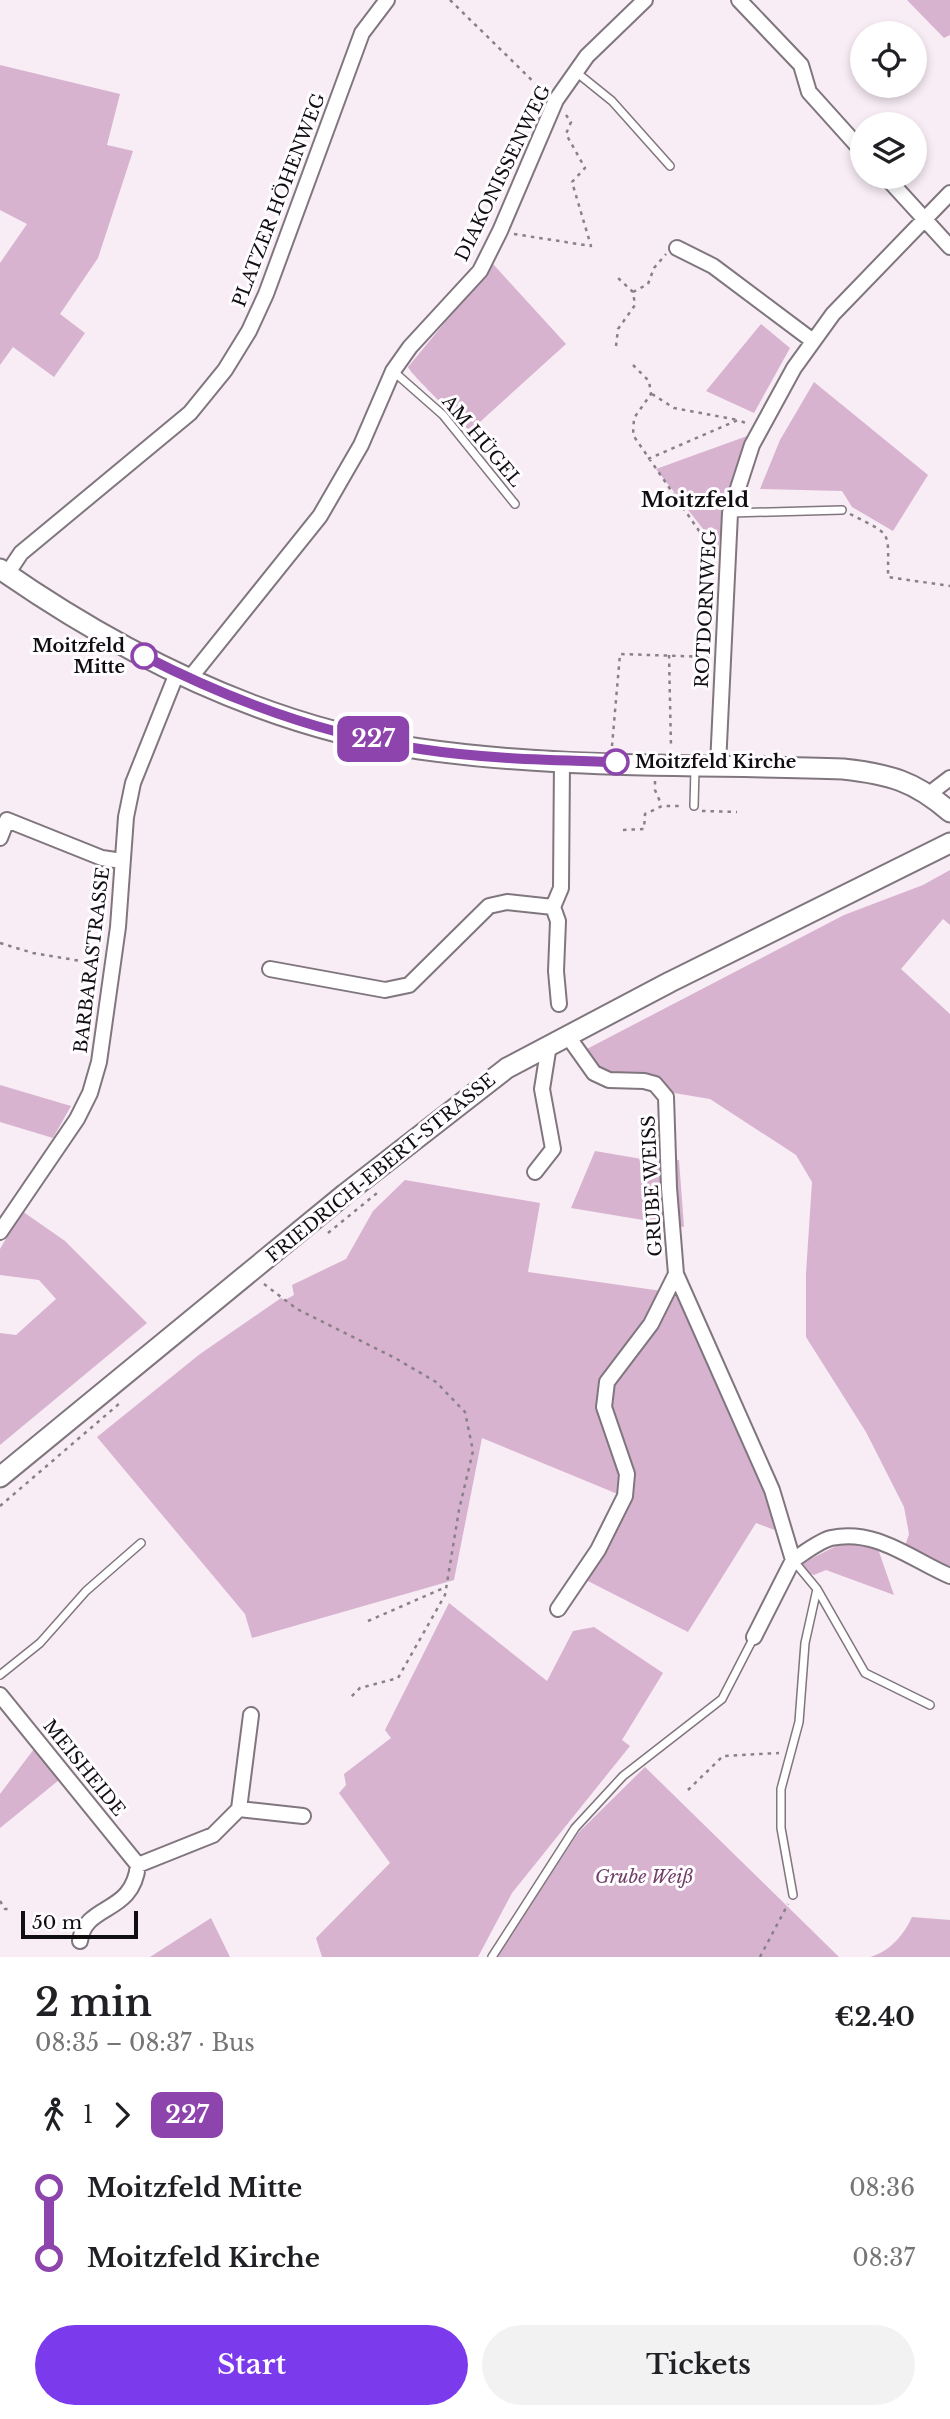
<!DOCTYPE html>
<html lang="en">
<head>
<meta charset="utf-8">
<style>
  :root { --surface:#fff; --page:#f2f2f2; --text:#202124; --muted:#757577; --accent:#7c3aed }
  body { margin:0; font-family:"Libre Baskerville",serif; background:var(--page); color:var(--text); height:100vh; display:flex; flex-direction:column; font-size:26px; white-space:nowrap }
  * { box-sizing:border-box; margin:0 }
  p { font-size:23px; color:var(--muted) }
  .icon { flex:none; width:38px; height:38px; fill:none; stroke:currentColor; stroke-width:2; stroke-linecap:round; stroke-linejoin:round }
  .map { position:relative; height:1957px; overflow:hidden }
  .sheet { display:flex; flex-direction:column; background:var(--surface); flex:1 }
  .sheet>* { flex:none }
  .badge { padding:0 14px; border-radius:10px; font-size:24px; line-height:46px }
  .controls { position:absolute; left:850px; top:21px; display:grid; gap:14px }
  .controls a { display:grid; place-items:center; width:77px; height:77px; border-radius:50%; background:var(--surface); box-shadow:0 4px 10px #0003; font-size:35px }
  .scale { position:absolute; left:21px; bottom:18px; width:117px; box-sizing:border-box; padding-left:7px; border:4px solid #110e11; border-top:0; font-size:19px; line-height:24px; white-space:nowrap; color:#110e11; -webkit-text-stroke:5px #fffdff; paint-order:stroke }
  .map>.badge { position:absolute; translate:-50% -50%; box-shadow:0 0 0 4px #fff }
  .legs { display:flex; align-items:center; gap:10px; height:77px; padding:0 35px; font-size:23px }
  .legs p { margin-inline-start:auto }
  .head { display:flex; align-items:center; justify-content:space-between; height:119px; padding:0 35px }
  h1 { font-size:38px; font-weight:600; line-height:52px }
  .primary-button { display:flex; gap:14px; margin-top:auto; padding:14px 35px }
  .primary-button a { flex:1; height:80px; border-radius:42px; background:var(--accent); color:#fff; font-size:28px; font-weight:600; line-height:80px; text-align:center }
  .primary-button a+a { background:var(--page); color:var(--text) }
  ul { padding:0 35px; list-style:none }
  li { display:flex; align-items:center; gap:24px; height:70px; font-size:26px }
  li i { display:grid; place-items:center; width:10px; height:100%; margin:0 9px; background:currentColor }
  li i::after { content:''; width:18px; height:18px; margin:-9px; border:5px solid; border-radius:50%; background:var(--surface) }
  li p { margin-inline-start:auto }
  li:first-child i { background:linear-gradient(#0000 50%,currentColor 0) }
  li:last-child i { background:linear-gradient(currentColor 50%,#0000 0) }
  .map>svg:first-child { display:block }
  .green { fill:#d7b3d0 }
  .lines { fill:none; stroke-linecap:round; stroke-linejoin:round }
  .lane-casing { stroke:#80767e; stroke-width:10 }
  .street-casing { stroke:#80767e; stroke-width:18 }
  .secondary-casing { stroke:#80767e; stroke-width:23 }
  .path { stroke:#898187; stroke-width:2.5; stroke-dasharray:3.5 5; stroke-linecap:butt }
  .lane { stroke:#fff; stroke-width:7 }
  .street { stroke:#fff; stroke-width:14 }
  .secondary { stroke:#fff; stroke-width:19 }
  .line-1-casing { stroke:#fff; stroke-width:16 }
  .line-1 { stroke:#8e44ad; stroke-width:10 }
  .stop-1-dot { fill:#fff; stroke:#8e44ad; stroke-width:3.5 }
  .labels { text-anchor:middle; stroke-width:6; stroke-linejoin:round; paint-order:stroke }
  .street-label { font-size:18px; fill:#110e11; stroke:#fffdff }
  .stop-label { font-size:18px; font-weight:bold; fill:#110e11; stroke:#fffdff; text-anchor:end }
  .park-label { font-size:18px; font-style:italic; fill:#6f3f68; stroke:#fffdff }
  .quarter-label { font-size:21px; font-weight:bold; fill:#110e11; stroke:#fffdff }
</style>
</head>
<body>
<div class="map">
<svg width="950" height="1957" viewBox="0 0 950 1957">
  <rect width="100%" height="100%" fill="#f8ecf5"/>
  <path class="green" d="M907,0H950V35L944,38Z
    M0,65L120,94L107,145L133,151L98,258L60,314L85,333L54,377L13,347L0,365V263L27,224L0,210Z
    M493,264L566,344L470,431C462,424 409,372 408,367Z
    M761,324L790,348L754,413L706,391Z
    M814,382L928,475L893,531L852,507L842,491L760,489L780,440Z
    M750,435L732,480L718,548L656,469Z
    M950,870V925L943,919L901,969L950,1014V1570L905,1546L909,1534L904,1507L866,1432L806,1337V1273L812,1182L796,1155L710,1099L674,1093L671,1096L596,1071L583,1051L844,915L923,885Z
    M0,1085L71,1106L53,1138L0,1122Z
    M595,1151L659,1162L667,1224L571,1208Z
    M674,1160H679L684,1227L679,1226Z
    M405,1180L540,1203L528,1272L662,1291L649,1320L603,1381L622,1473L620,1495L482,1438L454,1580L252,1638L245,1614L97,1437L200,1354L281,1298L285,1300L294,1295L292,1285L346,1259L373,1211Z
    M22,1211L65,1241L147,1323L0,1445V1333L16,1335L56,1299L39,1280L0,1275V1249Z
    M672,1294L676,1295C711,1372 755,1448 777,1531L756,1523L688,1632L584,1579L618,1528L629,1498L609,1408L611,1384Z
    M851,1543L877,1546L894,1595L826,1570L814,1575L795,1567L836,1546Z
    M449,1603L547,1681L573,1631L594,1627L663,1673L622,1740L630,1746L512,1893L478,1957H322L316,1938L390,1863L339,1793L346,1785L344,1774L391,1738L385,1730Z
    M34,1749L59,1780L0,1828V1794Z
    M645,1767L839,1957H496L578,1833Z
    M912,1917L950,1920V1957H870C889,1952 904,1935 912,1917Z
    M211,1918L230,1957H150Z"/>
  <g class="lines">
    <g class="lane-casing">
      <path id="lane" d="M576,72L612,101L670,166
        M393,371L443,415L515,504
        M731,513L842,510
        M694,806L695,769
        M817,1589L865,1673L930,1705
        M0,1675L40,1643L86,1591L141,1543
        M793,1895L781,1828V1789L799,1722L805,1643L817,1589L793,1560
        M492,1957L575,1828L623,1776L722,1699L754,1637"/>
    </g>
    <g class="street-casing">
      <path id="street" d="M739,0L801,65L809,92L863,152
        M886,177L950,247
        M677,248L713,266L813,341
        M7,574L21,553L190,413L225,370L249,331L266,294L362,33L387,0
        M190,678L320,516L361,445L393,371L410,347L480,271L500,231L556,100L587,56L645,0
        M718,765L730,513L752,445L794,368L833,314L950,193
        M929,794L950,778
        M0,838L7,820L102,858L122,861
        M270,969L385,990L409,985L489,906L507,902L553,907
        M559,1004L556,971L558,921L553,907L561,888L562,760
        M567,1035L594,1073L609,1080L644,1081L655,1084L666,1097L669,1188L676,1274L772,1490L793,1560C804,1553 819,1541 831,1538C876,1528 912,1560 950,1576
        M535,1172L553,1149L542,1089L549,1045
        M0,1232L77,1119L90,1093L99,1062L118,927L126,817L133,783L177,673
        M558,1609L598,1550L625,1496L627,1474L604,1407L607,1382L651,1324L676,1274
        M754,1637L793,1560
        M0,1695L138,1865L213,1835L239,1809L251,1715
        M239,1809L303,1816
        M80,1941C85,1903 133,1915 138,1865"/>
    </g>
    <g class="secondary-casing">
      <path id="secondary" d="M0,569C125,656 268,727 420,749C559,769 703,764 843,769C889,774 915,781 950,812
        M0,1477L345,1194L507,1068L670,982L950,843"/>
    </g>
    <path class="path" d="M450,0L545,93
      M514,234L591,246L572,182L585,168L566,134L571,122L566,115
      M633,292L648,284L654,268L666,254
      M616,346L618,329L635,305L633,292L617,277
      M633,365L649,381L651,394L634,418L633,435L706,541L713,556
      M652,394L674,408L738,420
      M648,459L738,420L748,424
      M850,514C893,536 888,529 888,577L950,586
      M669,655L671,747
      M612,746L620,654L709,657
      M655,781V790L661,804
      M702,811L737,812
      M623,830L644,829L645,814L662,806H683
      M0,943L33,953L99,964
      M328,1233L377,1193
      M264,1284L297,1309L395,1358L436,1382L465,1412L473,1451L459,1510L445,1595L398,1678L360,1688L350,1698
      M0,1506L120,1403
      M368,1621L446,1587
      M688,1790L723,1756L779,1753
      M0,1901L5,1909H12
      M760,1957L788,1904"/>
    <use href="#lane" class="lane"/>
    <use href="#street" class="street"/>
    <use href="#secondary" class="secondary"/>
  </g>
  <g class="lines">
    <g class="line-1-casing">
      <path id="line-1" d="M144,656C230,700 324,735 420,749C485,759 551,760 616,762"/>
    </g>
    <use href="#line-1" class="line-1"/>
  </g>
  <g class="stop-1-dot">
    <circle cx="144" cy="656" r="12"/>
    <circle cx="616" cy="762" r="12"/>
  </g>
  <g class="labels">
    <g class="street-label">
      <text transform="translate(503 173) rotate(-64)" y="6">DIAKONISSENWEG</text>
      <text transform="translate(279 200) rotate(-69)" y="6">PLATZER HÖHENWEG</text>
      <text transform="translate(482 441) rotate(50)" y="6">AM HÜGEL</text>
      <text transform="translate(706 609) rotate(-87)" y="6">ROTDORNWEG</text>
      <text transform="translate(92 960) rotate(-83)" y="6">BARBARASTRASSE</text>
      <text transform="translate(381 1168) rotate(-39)" y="6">FRIEDRICH-EBERT-STRASSE</text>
      <text transform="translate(652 1186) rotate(-93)" y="6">GRUBE WEISS</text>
      <text transform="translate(84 1768) rotate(51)" y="6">MEISHEIDE</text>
    </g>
    <g class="stop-label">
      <text x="125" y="652">Moitzfeld<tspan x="125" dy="21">Mitte</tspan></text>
      <text x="635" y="768" text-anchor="start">Moitzfeld Kirche</text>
    </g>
    <g class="park-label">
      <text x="644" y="1883">Grube Weiß</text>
    </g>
    <g class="quarter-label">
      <text x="695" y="507">Moitzfeld</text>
    </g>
  </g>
</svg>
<div class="controls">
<a><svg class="icon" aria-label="locate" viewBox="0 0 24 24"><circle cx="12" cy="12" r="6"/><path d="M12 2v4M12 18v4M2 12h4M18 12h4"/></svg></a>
<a><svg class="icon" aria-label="layers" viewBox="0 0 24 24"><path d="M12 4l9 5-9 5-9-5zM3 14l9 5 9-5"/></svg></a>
</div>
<div class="scale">50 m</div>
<b class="badge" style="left:373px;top:739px;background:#8e44ad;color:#fff">227</b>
</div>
<section class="sheet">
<div class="head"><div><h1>2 min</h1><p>08:35 – 08:37 · Bus</p></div><b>€2.40</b></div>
<div class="legs"><svg class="icon" aria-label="walk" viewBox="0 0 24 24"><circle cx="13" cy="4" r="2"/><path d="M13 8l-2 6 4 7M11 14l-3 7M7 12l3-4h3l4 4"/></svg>1<svg class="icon" aria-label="forward" viewBox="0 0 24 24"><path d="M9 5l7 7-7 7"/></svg><b class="badge" style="background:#8e44ad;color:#fff">227</b></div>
<ul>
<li><i style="color:#8e44ad"></i><b>Moitzfeld Mitte</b><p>08:36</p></li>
<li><i style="color:#8e44ad"></i><b>Moitzfeld Kirche</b><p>08:37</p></li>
</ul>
<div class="primary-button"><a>Start</a><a>Tickets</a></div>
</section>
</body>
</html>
